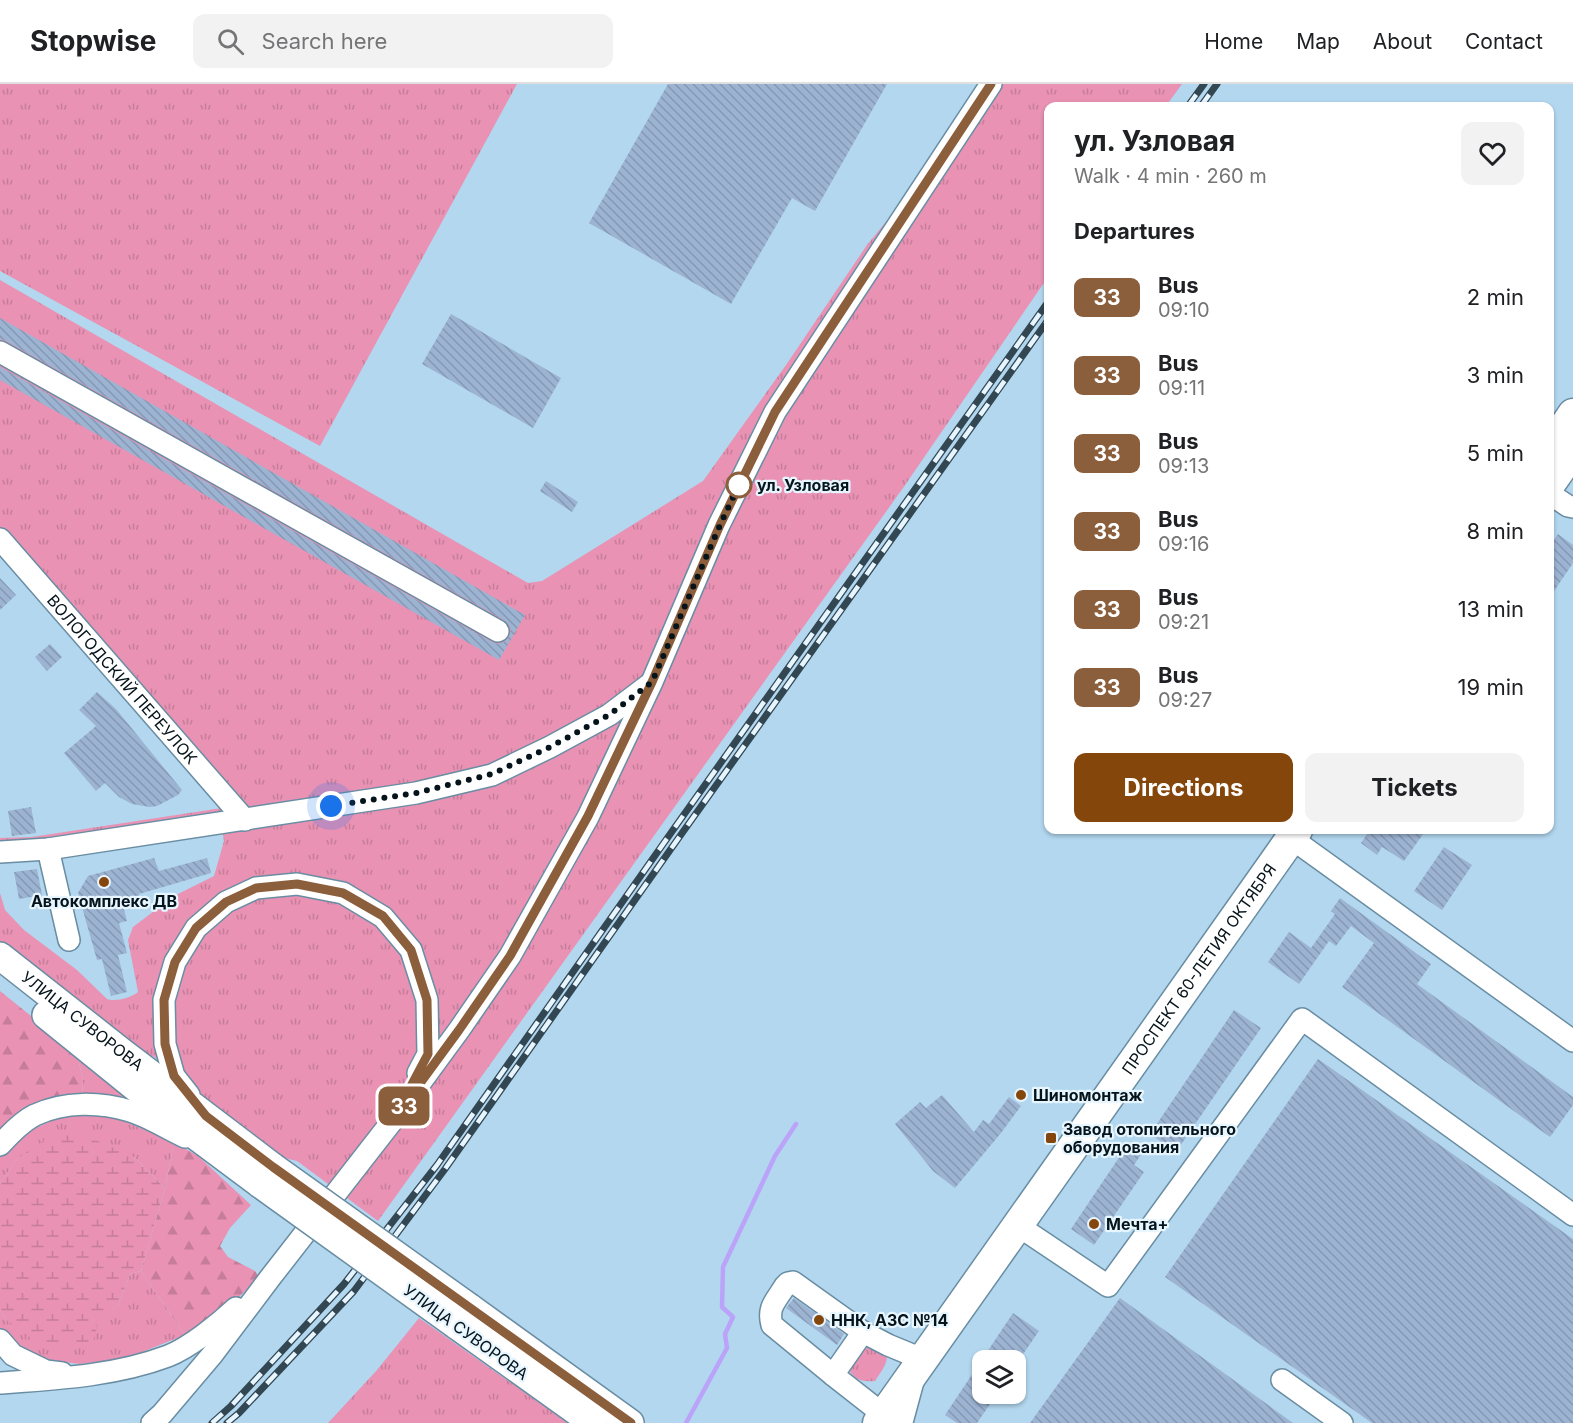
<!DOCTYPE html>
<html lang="en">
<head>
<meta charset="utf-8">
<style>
  :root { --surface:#fff; --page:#f2f2f2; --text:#202124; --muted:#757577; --line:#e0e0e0; --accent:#85460c }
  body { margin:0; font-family:Inter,sans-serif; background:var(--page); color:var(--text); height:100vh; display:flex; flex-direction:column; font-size:22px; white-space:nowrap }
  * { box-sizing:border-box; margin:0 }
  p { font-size:20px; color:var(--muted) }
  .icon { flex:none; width:33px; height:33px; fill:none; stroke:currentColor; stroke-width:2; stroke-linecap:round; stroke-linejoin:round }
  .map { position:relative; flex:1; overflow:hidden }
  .sheet { position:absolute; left:1044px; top:18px; width:510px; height:732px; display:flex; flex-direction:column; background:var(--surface); border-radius:12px; box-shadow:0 2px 4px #0004 }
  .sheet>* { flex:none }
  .badge { padding:0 12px; border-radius:9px; font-size:21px; line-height:39px }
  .tools { position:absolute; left:972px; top:1266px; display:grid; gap:12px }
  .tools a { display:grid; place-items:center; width:54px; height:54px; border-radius:12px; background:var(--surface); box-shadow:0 2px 4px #0004; font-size:30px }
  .you { position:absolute; width:30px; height:30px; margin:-15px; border:4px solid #fff; border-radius:50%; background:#1a73e8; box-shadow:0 0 0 9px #1a73e833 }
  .map>.badge { position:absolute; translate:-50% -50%; box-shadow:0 0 0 3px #fff }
  h2 { padding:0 30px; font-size:22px; line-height:54px }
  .round { display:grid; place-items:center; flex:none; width:63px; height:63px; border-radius:12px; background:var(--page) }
  .head { display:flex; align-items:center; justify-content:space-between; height:102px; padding:0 30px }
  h1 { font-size:28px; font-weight:700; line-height:45px }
  .primary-button { display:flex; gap:12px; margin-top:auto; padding:12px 30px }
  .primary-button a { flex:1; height:69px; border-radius:12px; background:var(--accent); color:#fff; font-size:24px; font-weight:700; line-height:69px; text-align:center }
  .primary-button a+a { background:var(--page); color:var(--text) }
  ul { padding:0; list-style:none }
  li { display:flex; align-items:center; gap:18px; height:78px; padding:0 30px }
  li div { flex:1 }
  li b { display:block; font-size:22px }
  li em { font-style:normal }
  li .badge { min-width:66px; font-weight:700; text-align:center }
  header { display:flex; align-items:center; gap:36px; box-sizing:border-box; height:84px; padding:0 30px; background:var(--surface); border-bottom:2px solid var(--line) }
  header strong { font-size:28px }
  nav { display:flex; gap:33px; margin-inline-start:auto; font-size:21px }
  .search { width:420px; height:54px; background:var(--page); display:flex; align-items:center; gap:15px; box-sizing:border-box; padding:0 21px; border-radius:12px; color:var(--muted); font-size:22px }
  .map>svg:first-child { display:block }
  .grass { fill:url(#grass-tufts) }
  .forest { fill:url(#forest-firs) }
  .wetland { fill:url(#wetland-marsh) }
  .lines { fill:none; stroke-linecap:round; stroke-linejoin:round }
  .stream { stroke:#baa3f9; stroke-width:4.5 }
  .building { fill:url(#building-back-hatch) }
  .minor-casing { stroke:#698da2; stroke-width:24 }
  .major-casing { stroke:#698da2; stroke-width:30 }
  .highway-casing { stroke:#698da2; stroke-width:33 }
  .minor { stroke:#fff; stroke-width:21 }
  .major { stroke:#fff; stroke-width:27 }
  .highway { stroke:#fff; stroke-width:30 }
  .rail-casing { stroke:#334753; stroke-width:7 }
  .rail { stroke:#e6f5fe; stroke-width:4.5; stroke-dasharray:14; stroke-linecap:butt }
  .major-bridge-casing { stroke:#698da2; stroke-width:30; stroke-linecap:butt }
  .major-bridge { stroke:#fff; stroke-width:27 }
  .line-casing { stroke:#fff; stroke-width:14 }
  .line { stroke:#8b5e3c; stroke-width:9 }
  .walk { stroke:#05131b; stroke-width:6; stroke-dasharray:0 10.8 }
  .stop-dot { fill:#fff; stroke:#8b5e3c; stroke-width:3 }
  .poi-dot { fill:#85460c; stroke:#e6f5fe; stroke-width:2 }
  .labels { text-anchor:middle; stroke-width:4.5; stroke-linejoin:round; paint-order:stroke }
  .stop-label { font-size:16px; font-weight:bold; fill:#05131b; stroke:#e6f5fe; text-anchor:start }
  .street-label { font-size:16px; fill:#05131b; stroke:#e6f5fe }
  .poi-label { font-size:16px; font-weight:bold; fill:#05131b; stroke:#e6f5fe; text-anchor:start }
</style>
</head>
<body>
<header>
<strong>Stopwise</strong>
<div class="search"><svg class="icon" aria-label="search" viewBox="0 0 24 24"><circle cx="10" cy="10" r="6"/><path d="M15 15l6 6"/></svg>Search here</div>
<nav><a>Home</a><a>Map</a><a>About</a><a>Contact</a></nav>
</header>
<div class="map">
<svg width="1573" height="1339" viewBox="0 0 1573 1339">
  <defs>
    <pattern id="grass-tufts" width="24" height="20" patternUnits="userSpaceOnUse" patternTransform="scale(1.5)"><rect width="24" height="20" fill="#e992b4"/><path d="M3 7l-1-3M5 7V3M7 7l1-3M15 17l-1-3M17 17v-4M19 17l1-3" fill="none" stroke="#c67d9a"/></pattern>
    <pattern id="forest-firs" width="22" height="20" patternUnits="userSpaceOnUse" patternTransform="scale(1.5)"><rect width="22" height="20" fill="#e992b4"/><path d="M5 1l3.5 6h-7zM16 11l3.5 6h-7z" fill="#c67d9a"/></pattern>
    <pattern id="wetland-marsh" width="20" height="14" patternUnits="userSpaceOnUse" patternTransform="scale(1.5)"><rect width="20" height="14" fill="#e992b4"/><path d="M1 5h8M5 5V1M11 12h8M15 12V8" fill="none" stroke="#c67d9a"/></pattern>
    <pattern id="building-back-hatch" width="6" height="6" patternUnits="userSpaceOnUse" patternTransform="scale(1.5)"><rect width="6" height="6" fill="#9cb3d2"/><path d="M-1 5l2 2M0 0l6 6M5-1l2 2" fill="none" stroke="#8599b4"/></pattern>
  </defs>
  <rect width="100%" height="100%" fill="#b2d7ef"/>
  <path class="grass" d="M0,0H517L320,362L0,187Z
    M999,0H1182L1166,22H1048V193L903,404L378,1137L297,1077L276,1072L215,1030L190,1000L153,972L145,976L0,860V809L5,826L24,846L77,886L107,915C115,918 131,914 138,908L128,856L133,843L174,812L214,792L224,757L221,740L0,768V754L32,753L222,724L0,467V196L528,499L542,497L703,397L786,281L867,161Z
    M77,969L127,1008L126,1016L82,1010L83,997Z
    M86,1029L119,1035L174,1058L165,1104L134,1073L18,1074L0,1099V1073L25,1049L55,1035Z
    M141,1187L185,1251L127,1274L80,1280L46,1276L17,1262L0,1247V1227L8,1237L101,1227L118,1222L130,1190Z
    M419,1234L568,1339H328L377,1286Z
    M870,1263L887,1272C887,1281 880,1289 875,1297C860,1298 854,1296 847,1282L858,1267Z"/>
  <path class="forest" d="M0,907L77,969L83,997L82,1010L0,1049Z
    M174,1058L198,1072L251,1121L230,1144L220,1162L228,1173L255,1187L259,1193L233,1219L185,1251L141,1187L165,1104Z"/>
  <path class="wetland" d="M75,1047L134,1073L165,1104L141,1187L130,1190L118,1222L101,1228L92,1261L35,1257L8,1237L0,1227V1099L18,1074L46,1055Z"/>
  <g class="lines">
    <path class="stream" d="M686,1339L727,1264L725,1250L733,1233L722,1223L723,1183L775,1072L796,1040"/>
  </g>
  <path class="building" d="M668,0H887L815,127L792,114L731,220L589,139Z
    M451,230L561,294L533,344L422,280Z
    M0,234L525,531L499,576L0,296V283L492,558L498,560L504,558L509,553L511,546L509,541L504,536L6,257L0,255Z
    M546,397L578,418L572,428L540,407Z
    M1558,450L1573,461V479L1550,513V462Z
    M0,494L16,511L0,526Z
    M50,560L62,573L47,587L35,573Z
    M97,608L116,625L182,706L178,711L157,722L150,723L132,720L119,713L105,699L96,707L64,669L96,642L79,626Z
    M31,723L36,749L12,752L8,727Z
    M1370,746H1426L1404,777L1382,763L1377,771L1361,759Z
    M1444,763L1472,781L1442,826L1414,807Z
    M154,774L159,787L207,774L211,789L139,810L141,818L123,822L127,837L119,839L127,869L118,871L127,908L111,912L102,875L97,876L78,809L88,792Z
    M37,785L42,811L19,815L14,788Z
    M1340,814L1431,880L1417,900L1573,1013V1021L1550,1053L1342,903L1374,859L1351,842L1336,862L1329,857L1299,900L1268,878L1289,848L1311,864L1335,830L1331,827Z
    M1234,926L1261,944L1176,1068L1150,1050Z
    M1318,975L1573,1155V1339H1372L1165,1193Z
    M942,1011L974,1048L983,1036L989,1040L1009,1013L1021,1022L1001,1049L955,1104L933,1087L895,1040L920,1018L926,1024Z
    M1132,1057L1144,1066L1134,1081L1144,1088L1094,1161L1071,1145L1120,1072L1122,1073Z
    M794,1214L844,1250L837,1261L786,1224Z
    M1120,1214L1293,1339H1030Z
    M1013,1229L1039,1247L1019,1276H982V1310H997L977,1339H957L945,1331Z"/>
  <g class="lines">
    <g class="minor-casing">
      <g id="minor">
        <path d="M0,268L498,547"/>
        <path d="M1550,410L1568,422L1573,423"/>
        <path id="s1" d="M0,455L245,736"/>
        <path d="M1291,754L1573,957"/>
        <path d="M48,765L69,856"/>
        <path d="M0,768L48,765L416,709L492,691L550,663L609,631L650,600"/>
        <path d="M189,1011L174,992L165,960L164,916L175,878L196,844L226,818L256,804L297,800L343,809L383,833L411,866L427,916L428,970L418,989"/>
        <path d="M0,1061C9,1051 23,1037 35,1031C65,1017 100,1018 130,1027C147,1032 168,1045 185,1053"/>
        <path d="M1017,1141L1108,1202L1302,935L1573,1131"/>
        <path d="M0,1256L13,1271L46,1287L62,1289"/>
        <path d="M833,1291L772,1241C767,1223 776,1217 785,1202L788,1199L793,1198L863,1248"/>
        <path d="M1282,1296L1342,1339"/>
        <path d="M0,1299C56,1295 115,1292 168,1272C189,1264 220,1239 236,1224"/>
        <path d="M884,1331L833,1291L863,1248L888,1261L922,1275"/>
        <path d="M152,1339L162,1330L212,1271L270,1194L393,1036L459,946L510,872L588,733L652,598L719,441L775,328L991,0"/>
      </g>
    </g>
    <g class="major-casing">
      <g id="major">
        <path id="s2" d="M0,872L122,968L273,1083"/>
        <path d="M46,931L193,1050L260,1100"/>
        <path d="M469,1223L630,1339"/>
        <path d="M456,1241L593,1339"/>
        <path d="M898,1339L900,1334L910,1297"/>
      </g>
    </g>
    <g class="highway-casing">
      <g id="highway">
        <path d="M1550,364L1573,330"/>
        <path d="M1550,400L1573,367"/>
        <path id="s3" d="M878,1339L1297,746"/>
      </g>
    </g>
    <use href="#minor" class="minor"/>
    <use href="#major" class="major"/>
    <use href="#highway" class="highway"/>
    <g class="rail-casing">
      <path id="rail" d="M1188,22L1204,0
        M1201,22L1217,0
        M212,1339L231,1322L344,1200L437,1081L673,746L1048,218
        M227,1339L239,1329L354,1207L445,1085L680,752L1048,236"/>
    </g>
    <use href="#rail" class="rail"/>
    <g class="major-bridge-casing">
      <path id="major-bridge" d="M273,1083L469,1223
        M260,1100L456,1241"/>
    </g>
    <use href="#major-bridge" class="major-bridge"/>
  </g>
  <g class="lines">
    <g class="line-casing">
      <path id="line" d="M631,1339L273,1083L206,1032L174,992L165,960L164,916L175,878L196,844L226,818L256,804L297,800L343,809L383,832L411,866L427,916L428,970L393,1036L459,946L510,872L588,732L652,598L720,441L775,328L991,0"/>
    </g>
    <use href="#line" class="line"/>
    <path class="walk" d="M331,722L416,709L492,690L550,663L609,631L652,598L720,441L739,401"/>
  </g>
  <circle class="stop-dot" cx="739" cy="401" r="12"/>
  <g class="poi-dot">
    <circle cx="104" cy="798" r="6"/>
    <circle cx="1021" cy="1011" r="6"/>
    <rect x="1045" y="1048" width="12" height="12" rx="3"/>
    <circle cx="1094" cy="1140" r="6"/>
    <circle cx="819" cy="1236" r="6"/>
  </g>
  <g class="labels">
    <g class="stop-label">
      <text x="757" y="407">ул. Узловая</text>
    </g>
    <g class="street-label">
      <text dy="6" stroke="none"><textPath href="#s1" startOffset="186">ВОЛОГОДСКИЙ ПЕРЕУЛОК</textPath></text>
      <text dy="6" stroke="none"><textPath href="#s3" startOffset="556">ПРОСПЕКТ 60-ЛЕТИЯ ОКТЯБРЯ</textPath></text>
      <text dy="6" stroke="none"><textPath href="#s2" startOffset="105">УЛИЦА СУВОРОВА</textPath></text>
      <text transform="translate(466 1248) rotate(36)" y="6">УЛИЦА СУВОРОВА</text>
    </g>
    <g class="poi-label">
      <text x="104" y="823" text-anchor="middle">Автокомплекс ДВ</text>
      <text x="1033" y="1017">Шиномонтаж</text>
      <text x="1063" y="1051">Завод отопительного<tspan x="1063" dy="18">оборудования</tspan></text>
      <text x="1106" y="1146">Мечта+</text>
      <text x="831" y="1242">ННК, АЗС №14</text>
    </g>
  </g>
</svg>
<div class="tools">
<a><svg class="icon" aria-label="layers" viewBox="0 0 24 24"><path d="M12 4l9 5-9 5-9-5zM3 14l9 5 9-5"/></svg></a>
</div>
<div class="you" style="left:331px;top:722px"></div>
<b class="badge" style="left:404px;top:1022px;background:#8b5e3c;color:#fff">33</b>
<section class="sheet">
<div class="head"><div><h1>ул. Узловая</h1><p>Walk · 4 min · 260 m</p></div><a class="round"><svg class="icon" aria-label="heart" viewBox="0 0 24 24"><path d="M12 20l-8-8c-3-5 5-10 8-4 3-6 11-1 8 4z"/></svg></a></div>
<h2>Departures</h2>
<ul>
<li><span class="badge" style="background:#8b5e3c;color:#fff">33</span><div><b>Bus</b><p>09:10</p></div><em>2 min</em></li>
<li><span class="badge" style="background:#8b5e3c;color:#fff">33</span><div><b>Bus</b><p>09:11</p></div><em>3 min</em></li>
<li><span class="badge" style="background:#8b5e3c;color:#fff">33</span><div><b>Bus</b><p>09:13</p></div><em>5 min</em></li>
<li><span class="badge" style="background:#8b5e3c;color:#fff">33</span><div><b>Bus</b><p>09:16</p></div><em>8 min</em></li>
<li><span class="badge" style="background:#8b5e3c;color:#fff">33</span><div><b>Bus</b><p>09:21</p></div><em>13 min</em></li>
<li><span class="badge" style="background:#8b5e3c;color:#fff">33</span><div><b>Bus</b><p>09:27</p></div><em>19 min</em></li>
</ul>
<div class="primary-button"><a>Directions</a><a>Tickets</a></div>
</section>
</div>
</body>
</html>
